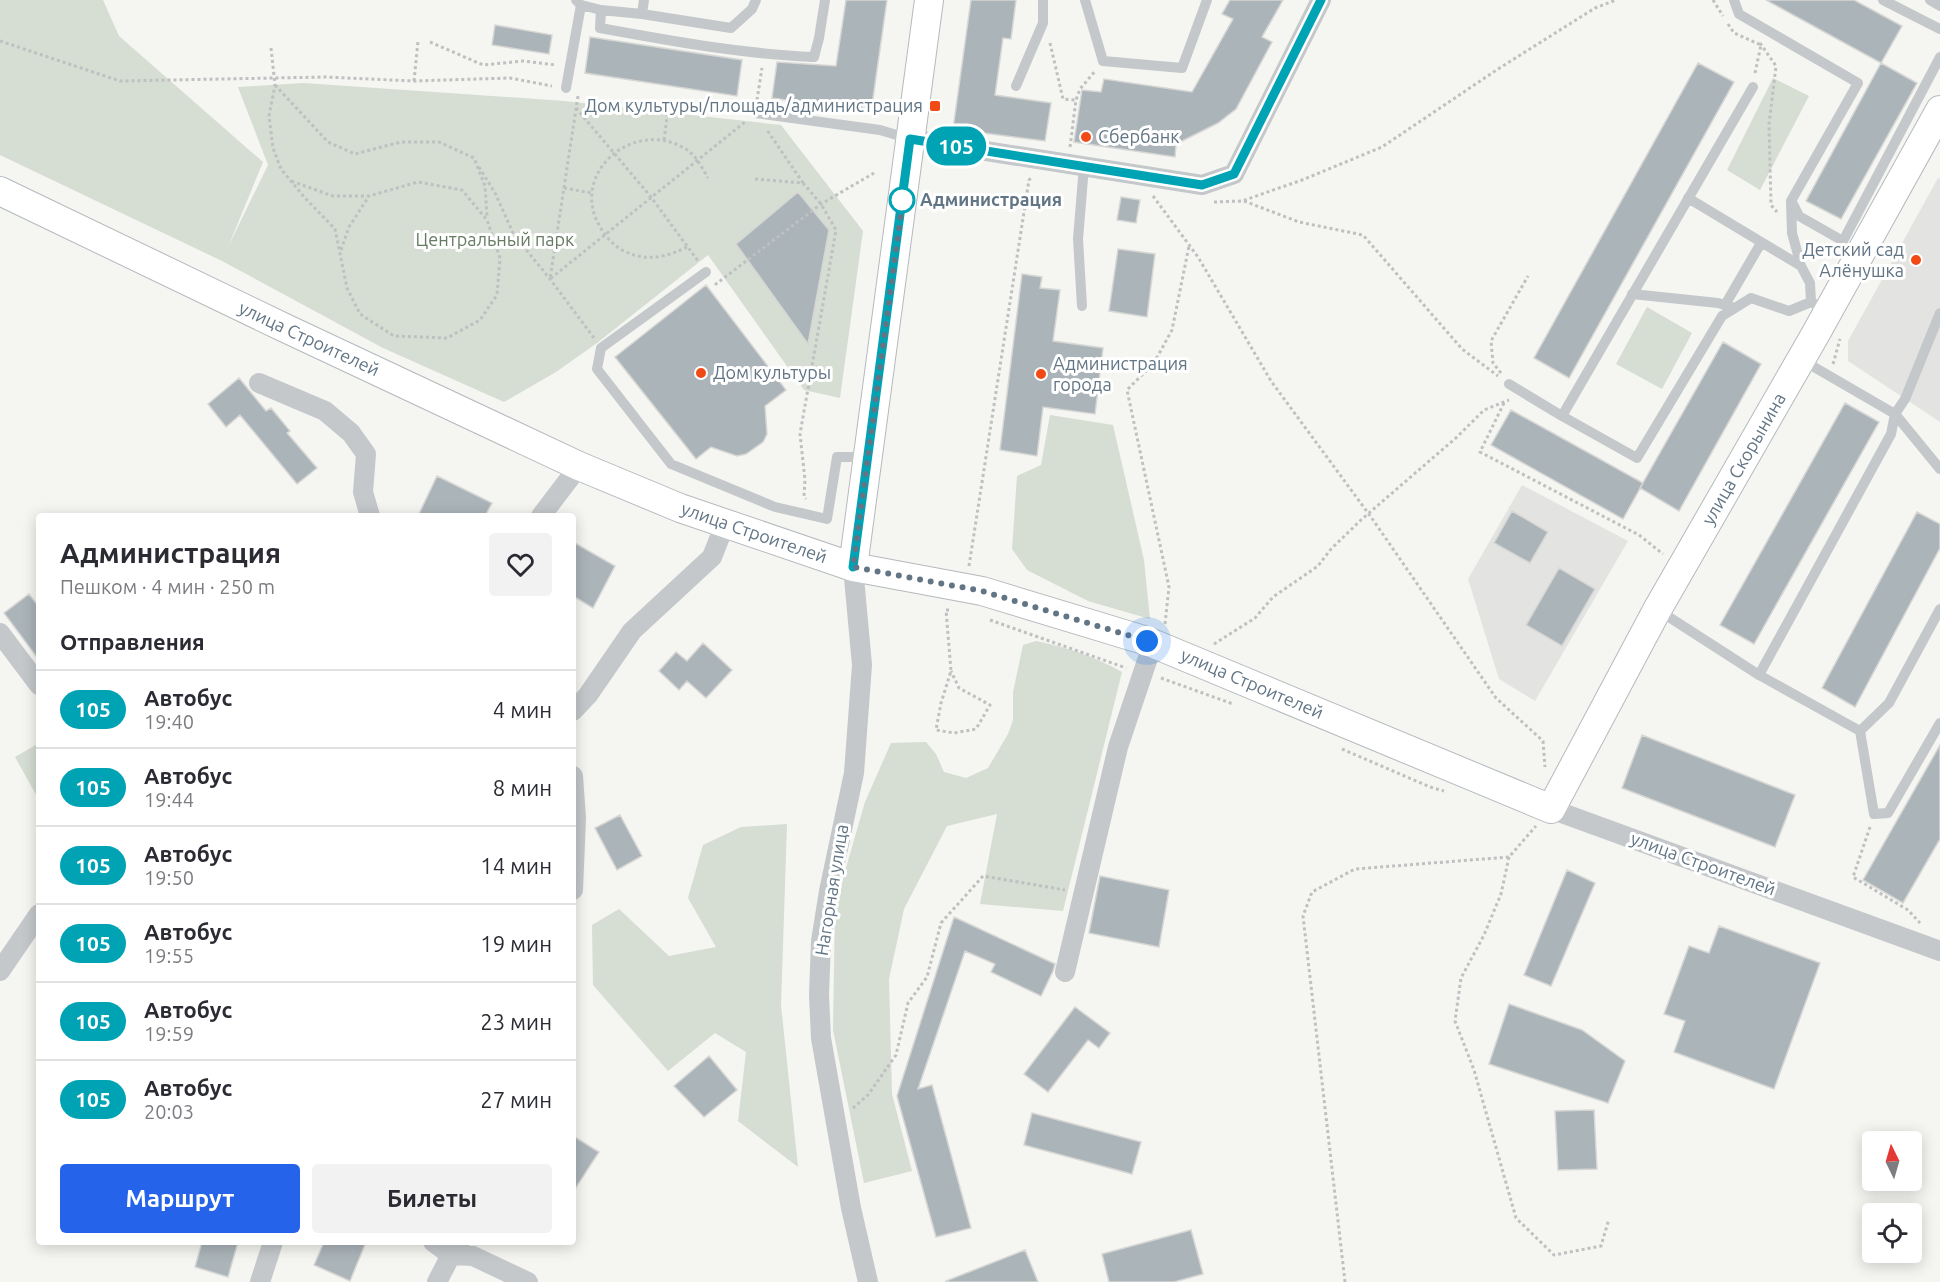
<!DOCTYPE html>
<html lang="ru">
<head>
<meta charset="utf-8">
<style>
  :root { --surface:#fff; --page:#f2f2f3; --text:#2b2b33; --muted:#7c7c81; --line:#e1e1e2; --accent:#2563eb }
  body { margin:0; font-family:Ubuntu,sans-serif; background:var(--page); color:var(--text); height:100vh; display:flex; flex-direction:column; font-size:22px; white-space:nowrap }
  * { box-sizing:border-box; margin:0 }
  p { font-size:20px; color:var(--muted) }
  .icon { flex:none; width:33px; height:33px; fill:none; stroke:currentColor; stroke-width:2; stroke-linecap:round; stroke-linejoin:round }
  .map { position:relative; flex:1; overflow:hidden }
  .panel { position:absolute; left:36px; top:513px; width:540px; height:732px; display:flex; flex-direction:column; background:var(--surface); border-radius:6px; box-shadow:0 3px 15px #0003 }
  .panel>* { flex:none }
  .badge { padding:0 12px; border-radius:20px; font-size:21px; line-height:39px }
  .needle { width:39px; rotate:355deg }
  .fabs { position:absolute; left:1862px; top:1131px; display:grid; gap:12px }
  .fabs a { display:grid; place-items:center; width:60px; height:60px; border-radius:6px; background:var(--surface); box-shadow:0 3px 15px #0003; font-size:30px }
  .you { position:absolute; width:30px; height:30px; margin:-15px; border:4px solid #fff; border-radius:50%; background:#1a73e8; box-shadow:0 0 0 9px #1a73e833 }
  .map>.badge { position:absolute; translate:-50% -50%; box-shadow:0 0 0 3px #fff }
  h2 { padding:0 24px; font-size:22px; line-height:54px }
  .round { display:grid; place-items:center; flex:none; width:63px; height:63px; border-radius:6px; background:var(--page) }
  .overview { display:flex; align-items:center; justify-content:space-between; height:102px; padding:0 24px }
  h1 { font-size:28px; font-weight:700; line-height:45px }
  .cta { display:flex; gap:12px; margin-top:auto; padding:12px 24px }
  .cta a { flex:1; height:69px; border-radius:6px; background:var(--accent); color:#fff; font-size:24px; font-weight:700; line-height:69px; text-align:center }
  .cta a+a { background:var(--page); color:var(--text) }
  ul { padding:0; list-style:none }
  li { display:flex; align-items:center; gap:18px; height:78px; padding:0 24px; border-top:2px solid var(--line) }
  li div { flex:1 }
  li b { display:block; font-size:22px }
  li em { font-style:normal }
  li .badge { min-width:66px; font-weight:700; text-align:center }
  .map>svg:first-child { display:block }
  .built { fill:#e3e4e2 }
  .green { fill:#d6ddd2 }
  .building { fill:#abb4b9; stroke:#d6d6d4; stroke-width:1.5 }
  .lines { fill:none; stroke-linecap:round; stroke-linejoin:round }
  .secondary-casing { stroke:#b4babe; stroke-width:30 }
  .path { stroke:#bec0c2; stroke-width:3; stroke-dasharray:3 3; stroke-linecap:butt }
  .lane { stroke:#c4c8cb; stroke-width:10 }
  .street { stroke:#c4c8cb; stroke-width:20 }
  .secondary { stroke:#fff; stroke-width:28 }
  .line-casing { stroke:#fff; stroke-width:14 }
  .line { stroke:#00a3b4; stroke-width:9 }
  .walk { stroke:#627585; stroke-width:6; stroke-dasharray:0 10.8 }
  .poi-dot { fill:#f14a15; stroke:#fff; stroke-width:2 }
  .stop-dot { fill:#fff; stroke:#00a3b4; stroke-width:3 }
  .labels { text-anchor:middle; stroke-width:6; stroke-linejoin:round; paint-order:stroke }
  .poi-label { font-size:18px; fill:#627585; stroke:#fff; text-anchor:start }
  .stop-label { font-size:18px; font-weight:bold; fill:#627585; stroke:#fff; text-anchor:start }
  .park-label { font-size:18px; fill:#667b61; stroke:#fff }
  .street-label { font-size:18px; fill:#627585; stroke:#fff }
</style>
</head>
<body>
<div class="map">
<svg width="1940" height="1282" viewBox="0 0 1940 1282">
  <rect width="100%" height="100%" fill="#f5f5f1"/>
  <path class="built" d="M1938,178L1940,179V422L1848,361V341Z
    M1522,485L1628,541L1535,701L1499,679L1468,579Z"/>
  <path class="green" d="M0,0H103L119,36L263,162L228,247L268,165L238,87L304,83L564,101L781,125L863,231L840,398L804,390L708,255L597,343L556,372L504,402L383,348L222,261L0,155Z
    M1773,78L1809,96L1760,190L1727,170Z
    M1647,307L1692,333L1662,389L1616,364Z
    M1050,415L1113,425L1144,560L1150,619L1088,601L1027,570L1012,549L1017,476L1041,465Z
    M1036,641C1067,647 1093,656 1122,672L1063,911L980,904L997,814L947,826L904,909L889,979L892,1094L912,1171L864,1183L833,1030L835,906L865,802L891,743L926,742L936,754L944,772L966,778L988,768L1008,734L1013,720V692L1023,645Z
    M39,743V800L15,757Z
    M787,824L781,1005L798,1167L738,1121L746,1052L715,1033L668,1071L593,985L592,925L619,909L669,956L716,947L688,898L703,845L741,827Z"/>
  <path class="building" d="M846,0H887L871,112L772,98L777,62L836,66Z
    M971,0H1016L1011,39L1003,38L995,95L1051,103L1045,141L953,129Z
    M1230,0H1283L1262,37L1272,42L1236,109L1218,123L1176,144L1175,157L1074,142L1082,90L1101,92L1104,79L1192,92L1233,19L1222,14Z
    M1766,0H1854L1902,26L1881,63Z
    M495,25L552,35L549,54L492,45Z
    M590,37L742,60L737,96L585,73Z
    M1698,63L1734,82L1569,378L1534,358Z
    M1881,63L1917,83L1841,219L1806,201Z
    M798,192L829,230L808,344L736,244Z
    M1121,197L1140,200L1136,223L1117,220Z
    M1118,249L1155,254L1147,317L1109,311Z
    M1022,274L1042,277L1040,288L1060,290L1053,341L1103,348L1095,414L1043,407L1037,456L1000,450Z
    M706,285L786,390L765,406L767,434L763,442L746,454L737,456L711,447L696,459L615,357Z
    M1723,342L1761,364L1679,511L1640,488Z
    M239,378L266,411L271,408L290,431L287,433L317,468L297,484L240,415L226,427L208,404Z
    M1845,403L1879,422L1754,644L1720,625Z
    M1511,410L1643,483L1623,519L1491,445Z
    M437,476L492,503L485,516H418Z
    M1512,511L1548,532L1530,563L1494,543Z
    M1917,512L1940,524V548L1855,707L1822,688Z
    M573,542L615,566L593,608L573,596Z
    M1559,568L1595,589L1562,646L1526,625Z
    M29,594L39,607V660L4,613Z
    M703,643L732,670L706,698L687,681L679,690L659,671L676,652L687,661Z
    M1642,735L1795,795L1775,847L1622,788Z
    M1940,745V839L1903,903L1863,880Z
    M620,815L642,856L617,870L595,828Z
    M1567,870L1595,883L1551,986L1524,975Z
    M1100,876L1169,890L1159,947L1089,933Z
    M954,917L1055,964L1053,971L1041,996L991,972L995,964L965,951L918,1089L932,1085L971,1228L936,1237L897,1096Z
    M1719,926L1820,963L1774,1089L1674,1052L1685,1021L1664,1014L1689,946L1709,953Z
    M1509,1004L1582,1030L1625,1061L1608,1103L1489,1064Z
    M1075,1007L1110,1033L1099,1048L1088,1040L1048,1092L1024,1074Z
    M709,1056L737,1090L704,1117L674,1086Z
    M1594,1110L1597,1169L1558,1170L1555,1111Z
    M1032,1113L1141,1142L1132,1174L1024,1145Z
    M573,1136L599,1152L573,1192Z
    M1191,1230L1203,1274L1174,1282H1109L1102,1254Z
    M202,1242H238L228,1277L195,1267Z
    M324,1242H366L350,1281L314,1265Z
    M1025,1250L1038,1282H946V1281Z"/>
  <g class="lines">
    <g class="secondary-casing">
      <path id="secondary" d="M0,191L285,328L579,466L680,508L853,567L982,591L1147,641L1551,809L1657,610L1815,335L1940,110
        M853,567L929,0"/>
    </g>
    <path class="path" d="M1713,0L1723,16
      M1728,24L1734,33L1761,45L1755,73
      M0,41L120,81L325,77L414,81L510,78L552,86
      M430,42L483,65L523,61L556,65
      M1050,43L1063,99L1076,100
      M1760,43L1776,66L1769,124L1771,205L1777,212
      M271,48L275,85L269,116L273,148L281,169L305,198L335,229L347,288L360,314L394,336L447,338L480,320L497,295L500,258L487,220L462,190L418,182L369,196H333L291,181
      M414,81L418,41
      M275,85L328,142L355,154L401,142H439L474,158L485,186L487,217
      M578,96L550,279L745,122
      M757,100L762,68
      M576,108L651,197L698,261
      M664,140L669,102
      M1070,147L1076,100L1080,89L1096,70
      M479,167L495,193L514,235L550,279L594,338
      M755,179L803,183L767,130
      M803,183L821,204L836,230L800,434L805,480L804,496L806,499
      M564,188L592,193
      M1153,196L1198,257L1271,381L1371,517L1496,698L1543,741L1545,767
      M1244,201L1299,222L1363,235L1462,349L1498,376
      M1214,202L1242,201L1302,180L1382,147L1498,69L1595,8L1616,0
      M687,247C665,258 644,262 622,250C610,243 602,232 596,219C575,168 635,121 682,147C695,153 701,166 708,178
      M341,250L349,227L369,196
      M715,283L716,284L821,204L874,173
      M1833,364L1840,339
      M1501,373L1493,363L1491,341L1528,276
      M1504,403L1480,452L1639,535L1663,554
      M969,566L1029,180L1032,177
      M949,610H946L951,671L941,703L936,730L954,733L976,729L990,705L959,688L951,671
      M990,620L1126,668
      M1165,624L1169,587L1127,390L1154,363L1172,330L1189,246
      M1214,644L1255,618L1273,597L1318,566L1331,549L1362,519L1457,437L1484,410L1509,400
      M1161,678L1233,704
      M1342,749L1430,787L1444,791
      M1870,827L1853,877L1908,910L1920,923
      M1509,857L1501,894L1484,935L1461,978L1455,1021L1474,1070L1516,1218L1554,1255L1601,1246L1609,1219
      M853,1108L868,1095L896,1055L908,1003L927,977L941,923L983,876L1065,890
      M1345,1282L1303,916L1312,892L1355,869L1509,857L1536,826"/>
    <path class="lane" d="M1085,0L1103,61L1182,68L1207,0
      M1734,0L1739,14L1858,83L1791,201L1792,233L1801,266
      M1883,0L1940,29
      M1930,0L1940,6
      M581,5L601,10L642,14L731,28L752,9L756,0
      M601,10L600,28C671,41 742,54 814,57L819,38L825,0
      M642,14L644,0
      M1016,86L1043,23V0
      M1753,87L1562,416L1637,458L1722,316L1751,298L1789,311L1811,302L1828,311
      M566,88L581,5L576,0
      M755,113L880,130L910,139
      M1688,198L1801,266L1810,283L1811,302
      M1793,204L1799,216L1843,241L1940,57
      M706,272L601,348L597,369L671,464L775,507L827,519L837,457H868
      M1632,294L1718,303L1735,308
      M1725,305L1761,243
      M1082,306L1078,239L1084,166
      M1802,360L1895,414L1905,399L1940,313
      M1509,384L1562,416
      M1895,414L1940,469
      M1658,610L1759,675L1860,731L1889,703L1940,609
      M1759,675L1891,434L1895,414
      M1860,731L1874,814L1888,813L1940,723"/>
    <path class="street" d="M910,139L1202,185L1234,174L1321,0
      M259,383L325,411L351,433L366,454L363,492L370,516
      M541,516L579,466
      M853,567L862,665L854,773L829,891L821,941L819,995L821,1038L851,1208L868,1282
      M0,633L39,685
      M573,711L588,695L632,631L712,557L725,524
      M573,776L576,818L573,890
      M1551,809L1940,951
      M0,971L39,914
      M1065,972L1118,747L1153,643
      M433,1242L451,1255L473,1256L528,1282
      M260,1282L273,1242
      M437,1282L451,1255L460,1248"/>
    <use href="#secondary" class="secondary"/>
  </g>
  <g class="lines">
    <g class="line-casing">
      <path id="line" d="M853,567L910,139L1202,185L1234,174L1321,0"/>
    </g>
    <use href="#line" class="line"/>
    <path class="walk" d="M902,200L903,198L853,567L982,591L1147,641"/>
  </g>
  <g class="poi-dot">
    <rect x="929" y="100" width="12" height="12" rx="3"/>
    <circle cx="1086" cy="137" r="6"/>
    <circle cx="1916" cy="260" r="6"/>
    <circle cx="701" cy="373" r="6"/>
    <circle cx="1041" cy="374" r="6"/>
  </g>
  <circle class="stop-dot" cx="902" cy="200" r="12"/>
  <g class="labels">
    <g class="poi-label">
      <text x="923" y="112" text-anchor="end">Дом культуры/площадь/администрация</text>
      <text x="1098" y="143">Сбербанк</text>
      <text x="1904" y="256" text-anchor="end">Детский сад<tspan x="1904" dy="21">Алёнушка</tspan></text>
      <text x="1053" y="370">Администрация<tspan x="1053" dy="21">города</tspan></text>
      <text x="713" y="379">Дом культуры</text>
    </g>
    <g class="stop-label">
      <text x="920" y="206">Администрация</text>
    </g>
    <g class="park-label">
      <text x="495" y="246">Центральный парк</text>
    </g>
    <g class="street-label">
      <text transform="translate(309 339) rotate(25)" y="6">улица Строителей</text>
      <text transform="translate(1744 459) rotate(-60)" y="6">улица Скорынина</text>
      <text transform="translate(754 533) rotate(19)" y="6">улица Строителей</text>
      <text transform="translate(1252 684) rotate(23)" y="6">улица Строителей</text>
      <text transform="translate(1703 864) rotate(20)" y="6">улица Строителей</text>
      <text transform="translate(832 890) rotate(-81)" y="6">Нагорная улица</text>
    </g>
  </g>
</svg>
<div class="fabs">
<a><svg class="needle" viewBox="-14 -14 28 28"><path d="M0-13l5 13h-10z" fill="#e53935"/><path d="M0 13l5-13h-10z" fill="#7c7c81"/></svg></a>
<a><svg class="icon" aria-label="locate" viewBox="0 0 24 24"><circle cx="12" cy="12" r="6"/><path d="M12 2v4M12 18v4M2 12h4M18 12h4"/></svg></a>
</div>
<div class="you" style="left:1147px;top:641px"></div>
<b class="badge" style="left:956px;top:146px;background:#00a3b4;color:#fff">105</b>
<section class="panel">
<div class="overview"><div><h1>Администрация</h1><p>Пешком · 4 мин · 250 m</p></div><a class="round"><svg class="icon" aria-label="heart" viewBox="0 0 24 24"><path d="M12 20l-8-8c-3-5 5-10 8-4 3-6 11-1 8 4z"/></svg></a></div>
<h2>Отправления</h2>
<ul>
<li><span class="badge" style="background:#00a3b4;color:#fff">105</span><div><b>Автобус</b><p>19:40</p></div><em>4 мин</em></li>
<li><span class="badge" style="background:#00a3b4;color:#fff">105</span><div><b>Автобус</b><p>19:44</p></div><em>8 мин</em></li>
<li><span class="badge" style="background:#00a3b4;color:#fff">105</span><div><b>Автобус</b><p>19:50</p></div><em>14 мин</em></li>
<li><span class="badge" style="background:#00a3b4;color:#fff">105</span><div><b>Автобус</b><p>19:55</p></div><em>19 мин</em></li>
<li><span class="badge" style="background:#00a3b4;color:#fff">105</span><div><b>Автобус</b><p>19:59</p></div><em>23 мин</em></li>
<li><span class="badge" style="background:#00a3b4;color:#fff">105</span><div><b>Автобус</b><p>20:03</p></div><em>27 мин</em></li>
</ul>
<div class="cta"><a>Маршрут</a><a>Билеты</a></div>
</section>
</div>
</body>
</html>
